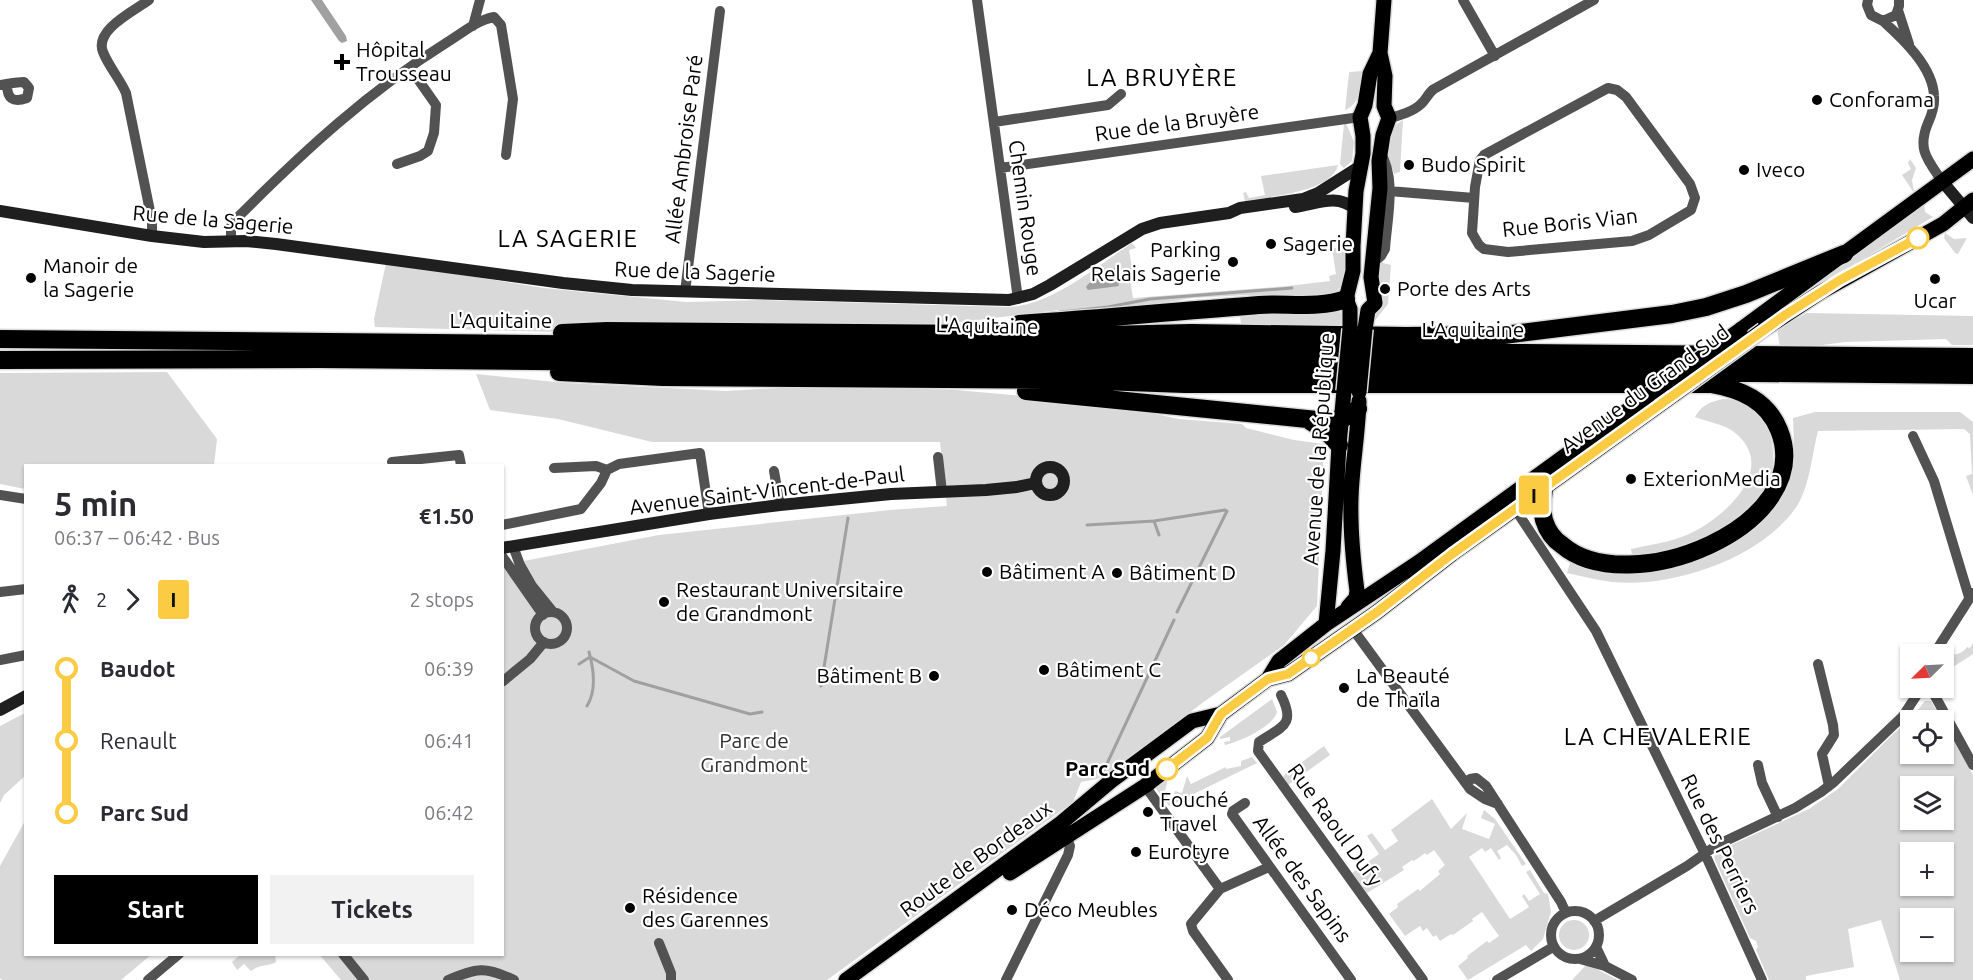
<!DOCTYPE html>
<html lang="en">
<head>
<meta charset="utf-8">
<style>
  :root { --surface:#fff; --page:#f2f2f3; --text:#2b2b33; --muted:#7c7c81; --accent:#000 }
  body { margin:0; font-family:Ubuntu,sans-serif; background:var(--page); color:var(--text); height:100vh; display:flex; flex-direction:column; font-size:22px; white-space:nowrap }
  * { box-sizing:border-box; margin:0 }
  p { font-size:20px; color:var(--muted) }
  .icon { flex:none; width:33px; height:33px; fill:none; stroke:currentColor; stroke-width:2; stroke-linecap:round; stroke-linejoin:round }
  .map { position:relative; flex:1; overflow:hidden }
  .panel { position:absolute; left:24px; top:464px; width:480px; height:492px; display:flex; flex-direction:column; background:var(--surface); border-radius:0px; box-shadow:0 2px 4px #0004 }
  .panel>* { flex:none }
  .badge { padding:0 12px; border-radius:4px; font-size:21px; line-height:39px }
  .needle { width:39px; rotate:246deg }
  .fabs { position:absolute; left:1900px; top:644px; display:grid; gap:12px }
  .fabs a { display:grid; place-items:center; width:54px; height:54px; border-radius:0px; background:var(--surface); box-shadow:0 2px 4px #0004; font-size:30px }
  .map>.badge { position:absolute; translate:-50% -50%; box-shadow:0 0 0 3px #fff }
  .legs { display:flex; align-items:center; gap:9px; height:66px; padding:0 30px; font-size:20px }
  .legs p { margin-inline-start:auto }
  .summary { display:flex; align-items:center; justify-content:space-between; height:102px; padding:0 30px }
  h1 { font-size:33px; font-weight:700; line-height:45px }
  .button { display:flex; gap:12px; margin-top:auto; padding:12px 30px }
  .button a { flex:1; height:69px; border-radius:0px; background:var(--accent); color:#fff; font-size:24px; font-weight:700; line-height:69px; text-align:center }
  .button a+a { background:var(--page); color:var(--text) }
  ul { padding:0 30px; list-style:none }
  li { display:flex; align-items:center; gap:21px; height:72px; font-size:22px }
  li i { display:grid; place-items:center; width:9px; height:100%; margin:0 8px; background:currentColor }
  li i::after { content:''; width:15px; height:15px; margin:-8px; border:4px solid; border-radius:50%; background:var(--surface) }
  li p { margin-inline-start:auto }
  li:first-child i { background:linear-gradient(#0000 50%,currentColor 0) }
  li:last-child i { background:linear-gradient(currentColor 50%,#0000 0) }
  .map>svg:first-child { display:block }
  .green { fill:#d9d9d9; fill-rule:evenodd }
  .water { fill:#a0a0a0 }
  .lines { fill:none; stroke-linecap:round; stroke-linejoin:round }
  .stream { stroke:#a0a0a0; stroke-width:3 }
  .primary-casing { stroke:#dbdbdb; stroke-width:18 }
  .highway-casing { stroke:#dbdbdb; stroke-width:21 }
  .street { stroke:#525252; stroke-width:10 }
  .secondary { stroke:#1f1f1f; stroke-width:12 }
  .primary { stroke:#000; stroke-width:15 }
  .highway { stroke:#000; stroke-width:18 }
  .primary-bridge-casing { stroke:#dbdbdb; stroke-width:18; stroke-linecap:butt }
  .primary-bridge { stroke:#000; stroke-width:15 }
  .line-1-casing { stroke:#fff; stroke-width:14 }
  .line-1 { stroke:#fccb44; stroke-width:9 }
  .poi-dot { fill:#000; stroke:#fff; stroke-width:2 }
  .stop-1-dot { fill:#fff; stroke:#fccb44; stroke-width:3 }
  .labels { text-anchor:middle; stroke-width:4.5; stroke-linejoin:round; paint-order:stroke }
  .poi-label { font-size:21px; fill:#000; stroke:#fff; text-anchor:start }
  .street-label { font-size:21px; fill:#000; stroke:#fff }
  .park-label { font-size:21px; fill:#303030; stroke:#fff }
  .stop-label { font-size:21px; font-weight:bold; fill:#000; stroke:#fff; text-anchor:end }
  .quarter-label { font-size:24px; letter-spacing:1.5px; fill:#000; stroke:#fff }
</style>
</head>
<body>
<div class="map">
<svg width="1973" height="980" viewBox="0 0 1973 980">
  <rect width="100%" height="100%" fill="#fff"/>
  <path class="green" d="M1363,71C1361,85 1361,104 1345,110L1349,72Z
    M1403,120L1400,172L1394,174C1392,165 1384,155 1384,146C1383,135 1395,125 1403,120Z
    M1346,123L1354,142L1352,161L1344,168L1340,164L1344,124Z
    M1910,159L1916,168L1912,180L1914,193L1902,175L1911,169L1908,163Z
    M1338,165C1332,192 1268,197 1245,201L1243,193L1246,192L1249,198L1265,195L1261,176Z
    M1924,204L1925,212L1933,217L1822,283L1820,280Z
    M1945,233L1954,239L1967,238L1958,254L1955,253L1944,238Z
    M1132,243L1136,248L1129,250L1133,273L1129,274L1133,298L1288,286L1330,281L1329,276L1336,274L1332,248H1346V262L1343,281L1340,288L1334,294L1305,300L1248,295L1192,298L1122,310L1062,317L1059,310L937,325L554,332L375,327L374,319L386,263L544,288L686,302L762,300L1008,307C1051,306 1097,266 1132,243Z
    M1381,260L1383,263L1391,265L1388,304L1373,323L1374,276Z
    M1328,310L1340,312L1344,316L1343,329L1241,324L1240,316Z
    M1807,313L1973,316V345H1952L1946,339L1845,342L1807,347H1780L1777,329Z
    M167,372L217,439L214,465H26L25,489L0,484V373Z
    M476,374L566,383L726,391L832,385L956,390L1104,403L1179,419L1242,424L1246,428L1294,440L1324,444L1317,606L1284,645L1205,701L1111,772L1097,779L1081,782L1073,802L827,980H341L319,954H502L503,565L659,535L890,510L947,506L940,442H652L558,419L490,410Z
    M1723,399C1767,399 1777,438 1772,475L1791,465L1794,444L1793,418L1815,412H1960L1973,422V495L1966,476L1972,474L1970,434L1964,429L1818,431C1812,454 1810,485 1797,506C1762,558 1673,588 1612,582C1597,580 1582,576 1567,573L1573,554L1634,565L1631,549C1650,545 1671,542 1689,534C1724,518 1780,468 1734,432C1724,424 1707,422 1695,417C1702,405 1709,402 1723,399Z
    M1973,643V654L1944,673V655C1954,655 1961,655 1967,647L1970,648Z
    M1272,699L1277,712C1273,727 1239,742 1225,745L1224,742L1230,741V737L1220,739V737Z
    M1925,701H1931L1942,720H1911V753H1944V724L1973,775V980H1900L1881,920L1848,929L1854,967L1806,976V980H1769L1756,950L1758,947L1756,941L1750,938L1714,858L1716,852L1809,809L1838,789L1894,733L1907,723ZM1911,786H1944V819H1911ZM1911,852H1944V885H1911ZM1911,918H1944V951H1911Z
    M25,713V776L4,795L0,803V726Z
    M1324,746L1330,755L1288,785L1283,776Z
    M1252,757L1257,763L1169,806L1154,786L1166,778L1167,783L1164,795L1173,798L1175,791L1182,793L1187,776L1191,784L1226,767V769L1241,766V761Z
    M1432,799L1451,829L1467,813L1462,829L1489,839L1495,824L1481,818L1484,810L1495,819L1526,864L1522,866L1516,855L1507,845L1497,851L1501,858L1499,860L1491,848L1485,852L1482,848L1469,857L1510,919L1529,907L1522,896L1524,894L1529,901L1540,894L1526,872L1530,870L1544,893L1548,894L1551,912L1543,939L1531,951L1526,945L1468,980L1458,966L1468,958L1467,956L1487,941L1489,943L1499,936L1482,912L1472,919L1473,921L1453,935L1451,934L1440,941L1436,935L1433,937L1427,928L1423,931L1420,926L1405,936L1389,914L1398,907L1397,904L1418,889L1420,891L1440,874L1438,871L1445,865L1434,850L1427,855L1425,853L1414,861L1412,860L1402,867L1404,870L1367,893L1352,873L1379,854L1367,836L1372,833L1385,850L1398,841L1391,830Z
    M25,821L26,954H152L121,980H2L0,978V866Z
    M1559 935a15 15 0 1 1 30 0a15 15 0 1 1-30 0Z
    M241,954H275L276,962C268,967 262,963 251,971L244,964L237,970L232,962Z
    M1587,964L1618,980H1572Z"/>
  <path class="water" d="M311,0H322L346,36L347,41L342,43L339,41Z
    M1115,268L1119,286L1088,290L1086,287L1088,284Z"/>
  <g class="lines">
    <path class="stream" d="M1052,313L1108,307L1150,299L1292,288
      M1154,521L1225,510L1227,511L1177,612
      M1087,525L1154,521L1159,535
      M579,664L590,657L634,681L750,714L762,712
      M821,686L848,518
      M587,706C597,690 594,670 589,652
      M1100,774L1105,768L1174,620"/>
    <g class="primary-casing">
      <path id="primary" d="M1350,329V309L1346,299L1353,271V246L1356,191L1363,154V136L1360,117L1365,105L1370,74L1380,53L1384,0
        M1365,329L1368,310L1375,303L1371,277L1380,188L1379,161L1383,135L1389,118L1384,106L1385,76L1380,53
        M1740,330L1973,159
        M1763,330L1821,292L1943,224L1973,200
        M1348,607L1356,598L1357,591C1353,560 1350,530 1351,498C1352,466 1358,434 1359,401
        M1326,624L1333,551L1339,445L1344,391
        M1268,679L1279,661L1326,624L1419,562L1650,394
        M1010,873L1145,786L1207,738L1221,714
        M846,980L1061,823L1111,781L1192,721L1221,714L1268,679L1288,674L1377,612L1452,554L1675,394"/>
    </g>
    <g class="highway-casing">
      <path id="highway" d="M1019,324C1099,319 1179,311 1259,305C1288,303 1318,309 1346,299
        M562,333L607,331L1107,335L1191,333L1406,336L1504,335L1672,314L1706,307L1746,294L1844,254
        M0,339L1973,357
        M0,360L319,359L1973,375
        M559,372L663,377L1072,380L1185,384H1711C1740,389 1767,400 1779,430C1818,526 1628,602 1562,545C1553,539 1547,530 1544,520C1541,509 1543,499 1544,488
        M1026,391L1327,421L1342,419L1358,409
        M1310,421L1327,432L1339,445"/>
    </g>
    <path class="street" d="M149,0C134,11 94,30 103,52C109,67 120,79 126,93L152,221V236
      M977,0L1018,299
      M1463,0L1495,56
      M1868,0L1867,5L1871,15L1883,21L1896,15L1899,6V0
      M1898,10L1909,44
      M1883,21C1903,39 1933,67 1934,96C1935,105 1932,114 1928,123C1917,149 1927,159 1942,181
      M473,26L480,0
      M0,85C8,84 16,82 24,82L29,88L27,98C13,103 7,99 7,84
      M1608,88L1617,90L1626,97L1690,184L1695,198L1691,210L1649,235L1632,241L1508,252L1484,249L1479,245L1472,233L1475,187L1480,160L1484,155Z
      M1389,118C1399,116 1414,111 1421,104C1426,100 1428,93 1434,89L1594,0
      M994,122L1108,105L1121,94
      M397,164L420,156L428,151L434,133L436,105L410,68
      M1000,168L1360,117
      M1389,191L1474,198
      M231,241V226L239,216C303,152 369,91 446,43C461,34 477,20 494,17L501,25L513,99L506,155
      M1372,263L1381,256L1385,249C1387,218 1397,179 1380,152
      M685,292L720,11
      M1913,436L1934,481L1969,597
      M938,457L942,492
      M392,462L459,455L461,465
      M554,468L596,466L607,470L619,464L700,453L709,514
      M774,471L780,505
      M0,495L26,499
      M1515,509L1596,631L1705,854L1762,980
      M502,525L581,509L601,483L607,470
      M513,546L520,565L532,586L553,612
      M502,556L543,615
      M0,592L26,589
      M535 628a16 16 0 1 1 32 0a16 16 0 1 1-32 0Z
      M1352,628L1470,789L1485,799L1498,804
      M1934,654L1973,593
      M0,660L26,655
      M1818,664L1833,725L1834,735L1822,754L1829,786
      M502,682L530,659L544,642
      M1930,687L1973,765
      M1281,695C1296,725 1283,726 1259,742L1258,751L1423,980
      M1758,765L1762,783L1778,817
      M1467,785L1470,779L1476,778L1486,786L1561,902L1566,913
      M1145,786L1220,889
      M1245,803L1233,811L1232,814L1351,980
      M1551 935a24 24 0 1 1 48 0a24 24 0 1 1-48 0Z
      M1594,921L1687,866L1717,845L1795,808L1821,792L1834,782L1903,716L1922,687
      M659,943L671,973V980
      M343,954L364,980
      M1580,959L1605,966L1596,947
      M1605,966L1632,980
      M148,980L179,954
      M448,980C477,968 485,966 514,980
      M1006,980L1068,855L1070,846L1066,836
      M1228,980L1193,931L1191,924L1220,889L1269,867
      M1497,980L1553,947"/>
    <path class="secondary" d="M1942,181L1973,218
      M1295,207C1317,204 1337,193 1355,209
      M0,211L152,236L204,242L246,241L276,244L563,283L632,290L1009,300L1033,294L1050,285L1142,229L1160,223L1229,213L1240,208L1303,199L1318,193L1362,165
      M1036 481a14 14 0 1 1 28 0a14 14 0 1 1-28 0Z
      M502,548L709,514L780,505L891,494L986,490L1017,487L1036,483
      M0,710L26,696"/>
    <use href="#primary" class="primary"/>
    <use href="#highway" class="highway"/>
    <g class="primary-bridge-casing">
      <path id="primary-bridge" d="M1344,391L1350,329
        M1359,392L1365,329
        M1650,394L1740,330
        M1675,394L1763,330"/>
    </g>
    <use href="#primary-bridge" class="primary-bridge"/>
  </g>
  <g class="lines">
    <g class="line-1-casing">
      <path id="line-1" d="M1167,769L1207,738L1221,714L1268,679L1288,674L1377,612L1452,554L1785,315L1840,280L1918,238"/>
    </g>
    <use href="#line-1" class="line-1"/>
  </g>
  <g class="poi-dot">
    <path d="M339 53h6v6h6v6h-6v6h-6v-6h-6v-6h6z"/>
    <circle cx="1817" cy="100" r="6"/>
    <circle cx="1409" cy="165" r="6"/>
    <circle cx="1744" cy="170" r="6"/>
    <circle cx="1271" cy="244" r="6"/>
    <circle cx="1233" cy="262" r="6"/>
    <circle cx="31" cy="278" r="6"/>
    <circle cx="1935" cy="279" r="6"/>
    <circle cx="1385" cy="289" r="6"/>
    <circle cx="1631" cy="479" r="6"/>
    <circle cx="987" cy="572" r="6"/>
    <circle cx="1117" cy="573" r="6"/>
    <circle cx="664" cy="602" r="6"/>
    <circle cx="1044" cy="670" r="6"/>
    <circle cx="934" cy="676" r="6"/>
    <circle cx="1344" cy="688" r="6"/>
    <circle cx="1148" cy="812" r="6"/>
    <circle cx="1136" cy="852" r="6"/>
    <circle cx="630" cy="908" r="6"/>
    <circle cx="1012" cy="910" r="6"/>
  </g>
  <g class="stop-1-dot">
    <circle cx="1918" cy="238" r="10"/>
    <circle cx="1311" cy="658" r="8"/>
    <circle cx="1167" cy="769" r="10"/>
  </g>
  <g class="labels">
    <g class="poi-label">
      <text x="356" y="57">Hôpital<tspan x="356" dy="24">Trousseau</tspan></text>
      <text x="1829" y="107">Conforama</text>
      <text x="1421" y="172">Budo Spirit</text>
      <text x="1756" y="177">Iveco</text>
      <text x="1283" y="251">Sagerie</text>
      <text x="1221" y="257" text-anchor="end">Parking<tspan x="1221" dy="24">Relais Sagerie</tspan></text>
      <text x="43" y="273">Manoir de<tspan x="43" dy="24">la Sagerie</tspan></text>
      <text x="1397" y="296">Porte des Arts</text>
      <text x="1935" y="308" text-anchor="middle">Ucar</text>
      <text x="1643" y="486">ExterionMedia</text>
      <text x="999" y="579">Bâtiment A</text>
      <text x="1129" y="580">Bâtiment D</text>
      <text x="676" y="597">Restaurant Universitaire<tspan x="676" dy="24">de Grandmont</tspan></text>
      <text x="1056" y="677">Bâtiment C</text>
      <text x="922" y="683" text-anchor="end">Bâtiment B</text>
      <text x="1356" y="683">La Beauté<tspan x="1356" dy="24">de Thaïla</tspan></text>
      <text x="1160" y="807">Fouché<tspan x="1160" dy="24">Travel</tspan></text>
      <text x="1148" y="859">Eurotyre</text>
      <text x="642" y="903">Résidence<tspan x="642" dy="24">des Garennes</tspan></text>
      <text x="1024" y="917">Déco Meubles</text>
    </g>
    <g class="street-label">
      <text transform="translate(1177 123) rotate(-8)" y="7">Rue de la Bruyère</text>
      <text transform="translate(684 149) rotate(-83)" y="7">Allée Ambroise Paré</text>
      <text transform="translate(1025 208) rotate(82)" y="7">Chemin Rouge</text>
      <text transform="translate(213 220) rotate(5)" y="7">Rue de la Sagerie</text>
      <text transform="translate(1570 223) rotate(-6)" y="7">Rue Boris Vian</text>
      <text transform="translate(695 272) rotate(2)" y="7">Rue de la Sagerie</text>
      <text x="501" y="328">L'Aquitaine</text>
      <text transform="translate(987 326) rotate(1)" y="7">L'Aquitaine</text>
      <text x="1473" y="337">L'Aquitaine</text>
      <text transform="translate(1645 389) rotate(-36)" y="7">Avenue du Grand Sud</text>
      <text transform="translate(1319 449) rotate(-86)" y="7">Avenue de la République</text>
      <text transform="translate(767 491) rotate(-7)" y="7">Avenue Saint-Vincent-de-Paul</text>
      <text transform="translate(1335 825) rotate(54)" y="7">Rue Raoul Dufy</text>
      <text transform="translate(1720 844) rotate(64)" y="7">Rue des Perriers</text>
      <text transform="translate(976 859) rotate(-36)" y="7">Route de Bordeaux</text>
      <text transform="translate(1302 879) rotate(54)" y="7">Allée des Sapins</text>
    </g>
    <g class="park-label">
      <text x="754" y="748">Parc de<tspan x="754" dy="24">Grandmont</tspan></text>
    </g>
    <g class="stop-label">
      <text x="1150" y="776">Parc Sud</text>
    </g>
    <g class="quarter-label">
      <text x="1162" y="86">LA BRUYÈRE</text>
      <text x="568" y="247">LA SAGERIE</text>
      <text x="1658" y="745">LA CHEVALERIE</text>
    </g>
  </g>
</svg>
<div class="fabs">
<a><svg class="needle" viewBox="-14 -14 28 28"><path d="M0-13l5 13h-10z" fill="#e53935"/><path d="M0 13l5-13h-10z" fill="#7c7c81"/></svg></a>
<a><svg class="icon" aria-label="locate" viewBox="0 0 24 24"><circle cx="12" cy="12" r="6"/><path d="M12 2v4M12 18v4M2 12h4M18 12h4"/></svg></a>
<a><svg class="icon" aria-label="layers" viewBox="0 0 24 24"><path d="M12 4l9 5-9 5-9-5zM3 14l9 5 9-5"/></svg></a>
<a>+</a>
<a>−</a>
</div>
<b class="badge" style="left:1534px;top:495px;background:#fccb44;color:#111">I</b>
<section class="panel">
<div class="summary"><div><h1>5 min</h1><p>06:37 – 06:42 · Bus</p></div><b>€1.50</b></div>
<div class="legs"><svg class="icon" aria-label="walk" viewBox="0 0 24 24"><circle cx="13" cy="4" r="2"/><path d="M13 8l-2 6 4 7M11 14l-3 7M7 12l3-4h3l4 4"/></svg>2<svg class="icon" aria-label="forward" viewBox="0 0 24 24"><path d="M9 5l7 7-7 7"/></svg><b class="badge" style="background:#fccb44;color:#111">I</b><p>2 stops</p></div>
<ul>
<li><i style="color:#fccb44"></i><b>Baudot</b><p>06:39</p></li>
<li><i style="color:#fccb44"></i><span>Renault</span><p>06:41</p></li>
<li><i style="color:#fccb44"></i><b>Parc Sud</b><p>06:42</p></li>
</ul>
<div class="button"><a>Start</a><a>Tickets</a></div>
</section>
</div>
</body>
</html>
